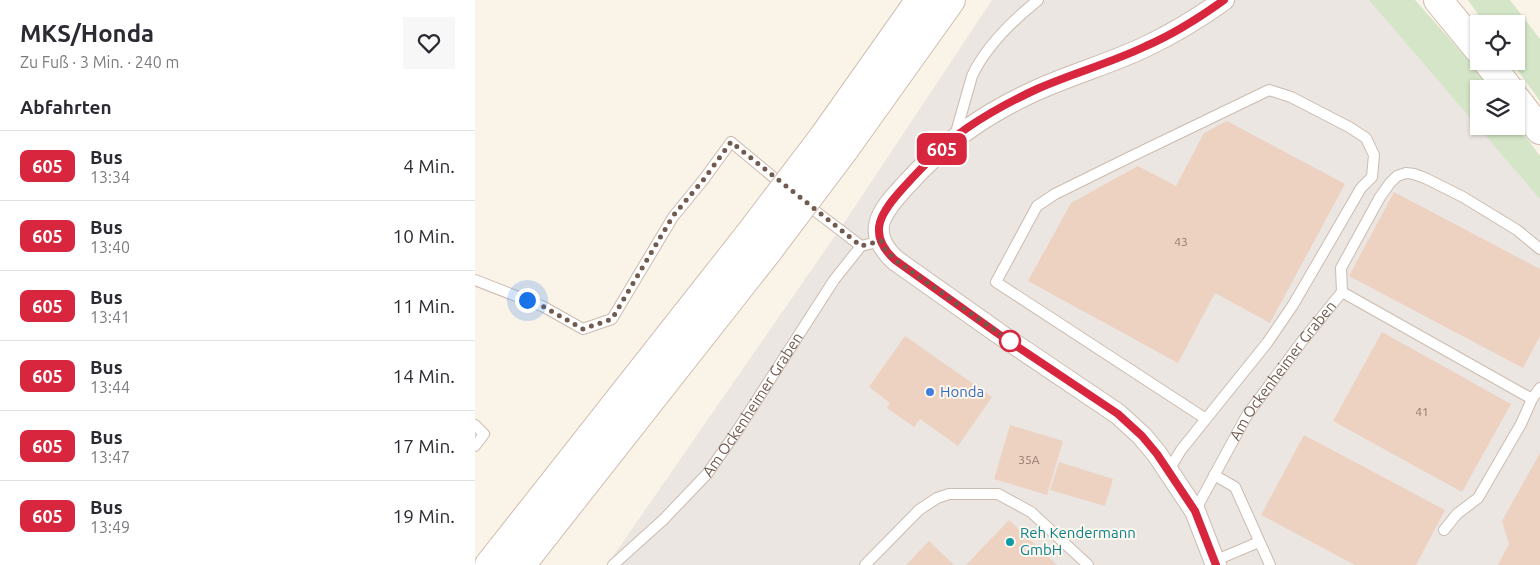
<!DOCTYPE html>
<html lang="de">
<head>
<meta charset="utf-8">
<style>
  :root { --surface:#fff; --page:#f7f7f7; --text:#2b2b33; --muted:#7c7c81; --line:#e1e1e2 }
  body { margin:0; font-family:Ubuntu,sans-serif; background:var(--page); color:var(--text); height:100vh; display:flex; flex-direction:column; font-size:19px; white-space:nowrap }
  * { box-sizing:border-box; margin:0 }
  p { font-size:16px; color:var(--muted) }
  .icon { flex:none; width:28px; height:28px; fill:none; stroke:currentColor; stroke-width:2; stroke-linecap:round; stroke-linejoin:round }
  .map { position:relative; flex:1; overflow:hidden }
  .side { display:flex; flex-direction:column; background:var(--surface); width:475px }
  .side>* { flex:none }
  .badge { padding:0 10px; border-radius:8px; font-size:18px; line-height:32px }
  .buttons { position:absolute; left:995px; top:15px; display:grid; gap:10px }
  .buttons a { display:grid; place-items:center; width:55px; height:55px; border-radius:0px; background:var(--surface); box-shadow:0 1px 4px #0004; font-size:25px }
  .you { position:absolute; width:25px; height:25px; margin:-12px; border:4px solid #fff; border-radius:50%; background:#1a73e8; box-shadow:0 0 0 8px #1a73e833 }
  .map>.badge { position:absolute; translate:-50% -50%; box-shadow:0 0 0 2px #fff }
  h2 { padding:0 20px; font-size:19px; line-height:45px }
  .round { display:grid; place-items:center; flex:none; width:52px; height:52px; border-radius:0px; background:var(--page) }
  .overview { display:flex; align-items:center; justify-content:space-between; height:85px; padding:0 20px }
  h1 { font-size:24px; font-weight:700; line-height:38px }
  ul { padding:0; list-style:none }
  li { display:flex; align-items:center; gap:15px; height:70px; padding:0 20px; border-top:1px solid var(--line) }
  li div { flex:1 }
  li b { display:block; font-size:19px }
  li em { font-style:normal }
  li .badge { min-width:55px; font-weight:700; text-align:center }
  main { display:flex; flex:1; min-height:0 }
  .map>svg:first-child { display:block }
  .industrial { fill:#ebe6e1 }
  .green { fill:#d4e6c7 }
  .building { fill:#edd2c2 }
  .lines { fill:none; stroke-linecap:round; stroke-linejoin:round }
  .service-casing { stroke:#cbbbaf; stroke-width:12 }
  .minor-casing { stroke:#cbbbaf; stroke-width:22 }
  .secondary-casing { stroke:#cfbdb0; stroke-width:30 }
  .service { stroke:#fff; stroke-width:10 }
  .minor { stroke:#fff; stroke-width:20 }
  .secondary { stroke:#fff; stroke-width:28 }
  .secondary-bridge-casing { stroke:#cfbdb0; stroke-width:30; stroke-linecap:butt }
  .secondary-bridge { stroke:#fff; stroke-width:28 }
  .line-casing { stroke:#fff; stroke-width:11 }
  .line { stroke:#d7263d; stroke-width:8 }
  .walk { stroke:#715a4e; stroke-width:5; stroke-dasharray:0 9 }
  .stop-dot { fill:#fff; stroke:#d7263d; stroke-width:2.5 }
  .shop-dot { fill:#3f7fe0; stroke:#fdf7ee; stroke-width:2 }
  .culture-dot { fill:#0f9aa8; stroke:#fdf7ee; stroke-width:2 }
  .labels { text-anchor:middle; stroke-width:4; stroke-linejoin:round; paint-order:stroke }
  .number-label { font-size:12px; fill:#90786b }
  .street-label { font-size:15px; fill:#715a4e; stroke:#fdf7ee }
  .shop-label { font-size:15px; fill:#366cbe; stroke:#fdf7ee; text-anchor:start }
  .culture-label { font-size:15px; fill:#0d838f; stroke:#fdf7ee; text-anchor:start }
</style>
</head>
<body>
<main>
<section class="side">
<div class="overview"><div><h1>MKS/Honda</h1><p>Zu Fuß · 3 Min. · 240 m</p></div><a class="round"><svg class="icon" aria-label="heart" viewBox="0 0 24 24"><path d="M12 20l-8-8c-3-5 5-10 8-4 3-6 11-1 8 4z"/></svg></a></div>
<h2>Abfahrten</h2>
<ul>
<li><span class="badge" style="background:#d7263d;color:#fff">605</span><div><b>Bus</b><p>13:34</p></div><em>4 Min.</em></li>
<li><span class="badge" style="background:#d7263d;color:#fff">605</span><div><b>Bus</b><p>13:40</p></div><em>10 Min.</em></li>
<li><span class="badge" style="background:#d7263d;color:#fff">605</span><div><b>Bus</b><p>13:41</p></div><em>11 Min.</em></li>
<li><span class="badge" style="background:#d7263d;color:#fff">605</span><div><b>Bus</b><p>13:44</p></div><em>14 Min.</em></li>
<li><span class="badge" style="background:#d7263d;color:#fff">605</span><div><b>Bus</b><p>13:47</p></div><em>17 Min.</em></li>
<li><span class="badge" style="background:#d7263d;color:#fff">605</span><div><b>Bus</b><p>13:49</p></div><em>19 Min.</em></li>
</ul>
</section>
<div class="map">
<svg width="1065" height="565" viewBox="0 0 1065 565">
  <rect width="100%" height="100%" fill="#faf3e8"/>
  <path class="industrial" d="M517,0H929L1004,126L1065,177V565H132L373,217Z"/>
  <path class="green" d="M894,0H940L997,64L1015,89H1004V126H1041V124L1065,156V199Z
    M993,0H1035L1065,39V101L1036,61H1041V24H1010Z"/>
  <path class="building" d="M752,121L870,184L795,323L740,293L703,363L553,281L596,203L663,166L701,186L729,133Z
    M919,192L1065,269V336L1048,368L874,276Z
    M907,332L1036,404L987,492L858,421Z
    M430,336L517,397L483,446L445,419L439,427L412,408L415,403L394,387Z
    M535,425L588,441L572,495L519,479Z
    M829,435L970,510L941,565H880L786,515Z
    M1065,453V565H1023L1034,544L1027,521Z
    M584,462L638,479L630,506L575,490Z
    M534,520L582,565H491Z
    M454,541L479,565H431Z"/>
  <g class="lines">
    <g class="service-casing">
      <g id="service">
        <path d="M480,136L497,76C511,46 537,21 563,0"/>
        <path d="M331,204L386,246"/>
        <path d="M0,280L69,307L108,329L137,319L198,217L229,179L256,142L310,187"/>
        <path d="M867,292L866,268L905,197L915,183L922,176L931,173L939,174L950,178L988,197L1042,230L1065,249"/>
        <path d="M0,425L9,434L0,446"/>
        <path d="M694,470L706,450L792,343L818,305L886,188L897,177L899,155L891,138L874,127L816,97L794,90L653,158L580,194L562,206L521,282L731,419"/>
        <path d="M739,475L760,487L795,565"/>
        <path id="s1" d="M720,511L772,415L828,340L867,292L1057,399"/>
        <path d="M969,530L982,514L1003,498L1046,424L1057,399L1065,388"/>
        <path d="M739,561L784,542"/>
        <path id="s2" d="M138,565L188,520L232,474L262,431L359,280L386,246L406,241"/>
        <path d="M390,565L444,510L462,498L474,494H523L556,512L613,565"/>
      </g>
    </g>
    <g class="minor-casing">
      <path id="minor" d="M741,565L720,511L682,454L667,436L643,414L523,333L420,260C390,232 406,212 429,187C468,143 509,114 562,90C599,73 638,63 674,45C701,32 725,17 749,0"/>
    </g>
    <g class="secondary-casing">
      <path id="secondary" d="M963,0L1004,50
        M1012,61L1034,89
        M1041,99L1065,130
        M349,136L445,0
        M369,150L476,0
        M14,565L273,236
        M46,565L293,251"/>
    </g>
    <use href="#service" class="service"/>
    <use href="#minor" class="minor"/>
    <use href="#secondary" class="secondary"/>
    <g class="secondary-bridge-casing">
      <path id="secondary-bridge" d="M273,236L349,136
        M293,251L369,150"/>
    </g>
    <use href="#secondary-bridge" class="secondary-bridge"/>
  </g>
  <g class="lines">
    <g class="line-casing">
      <path id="line" d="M741,565L720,511L682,454L667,436L643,414L522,333L420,260C390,233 407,211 429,187C448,166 469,144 492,128C514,113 538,100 562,89C598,73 636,63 671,46C699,34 724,18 749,0"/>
    </g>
    <use href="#line" class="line"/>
    <path class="walk" d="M52,300L69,307L108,329L137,319L198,216L229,179L256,142L386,246L406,241L409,248L420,260L535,341"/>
  </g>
  <circle class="stop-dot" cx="535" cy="341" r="10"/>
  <circle class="shop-dot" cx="455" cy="392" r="5"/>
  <circle class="culture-dot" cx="535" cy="542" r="5"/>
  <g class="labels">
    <g class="number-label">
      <text x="706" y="246">43</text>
      <text x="947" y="416">41</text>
      <text x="554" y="464">35A</text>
    </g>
    <g class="street-label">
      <text dy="5" stroke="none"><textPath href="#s1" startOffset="166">Am Ockenheimer Graben</textPath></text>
      <text dy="5" stroke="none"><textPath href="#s2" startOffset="214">Am Ockenheimer Graben</textPath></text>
    </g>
    <g class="shop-label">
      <text x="465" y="397">Honda</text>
    </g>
    <g class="culture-label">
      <text x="545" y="538">Reh Kendermann<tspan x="545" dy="17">GmbH</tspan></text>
    </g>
  </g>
</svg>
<div class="buttons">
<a><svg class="icon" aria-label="locate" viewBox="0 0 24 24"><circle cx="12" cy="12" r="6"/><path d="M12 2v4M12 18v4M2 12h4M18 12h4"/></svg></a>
<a><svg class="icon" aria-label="layers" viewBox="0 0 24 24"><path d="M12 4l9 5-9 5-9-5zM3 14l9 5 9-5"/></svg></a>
</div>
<div class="you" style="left:52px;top:300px"></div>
<b class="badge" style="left:467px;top:149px;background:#d7263d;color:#fff">605</b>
</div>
</main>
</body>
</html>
